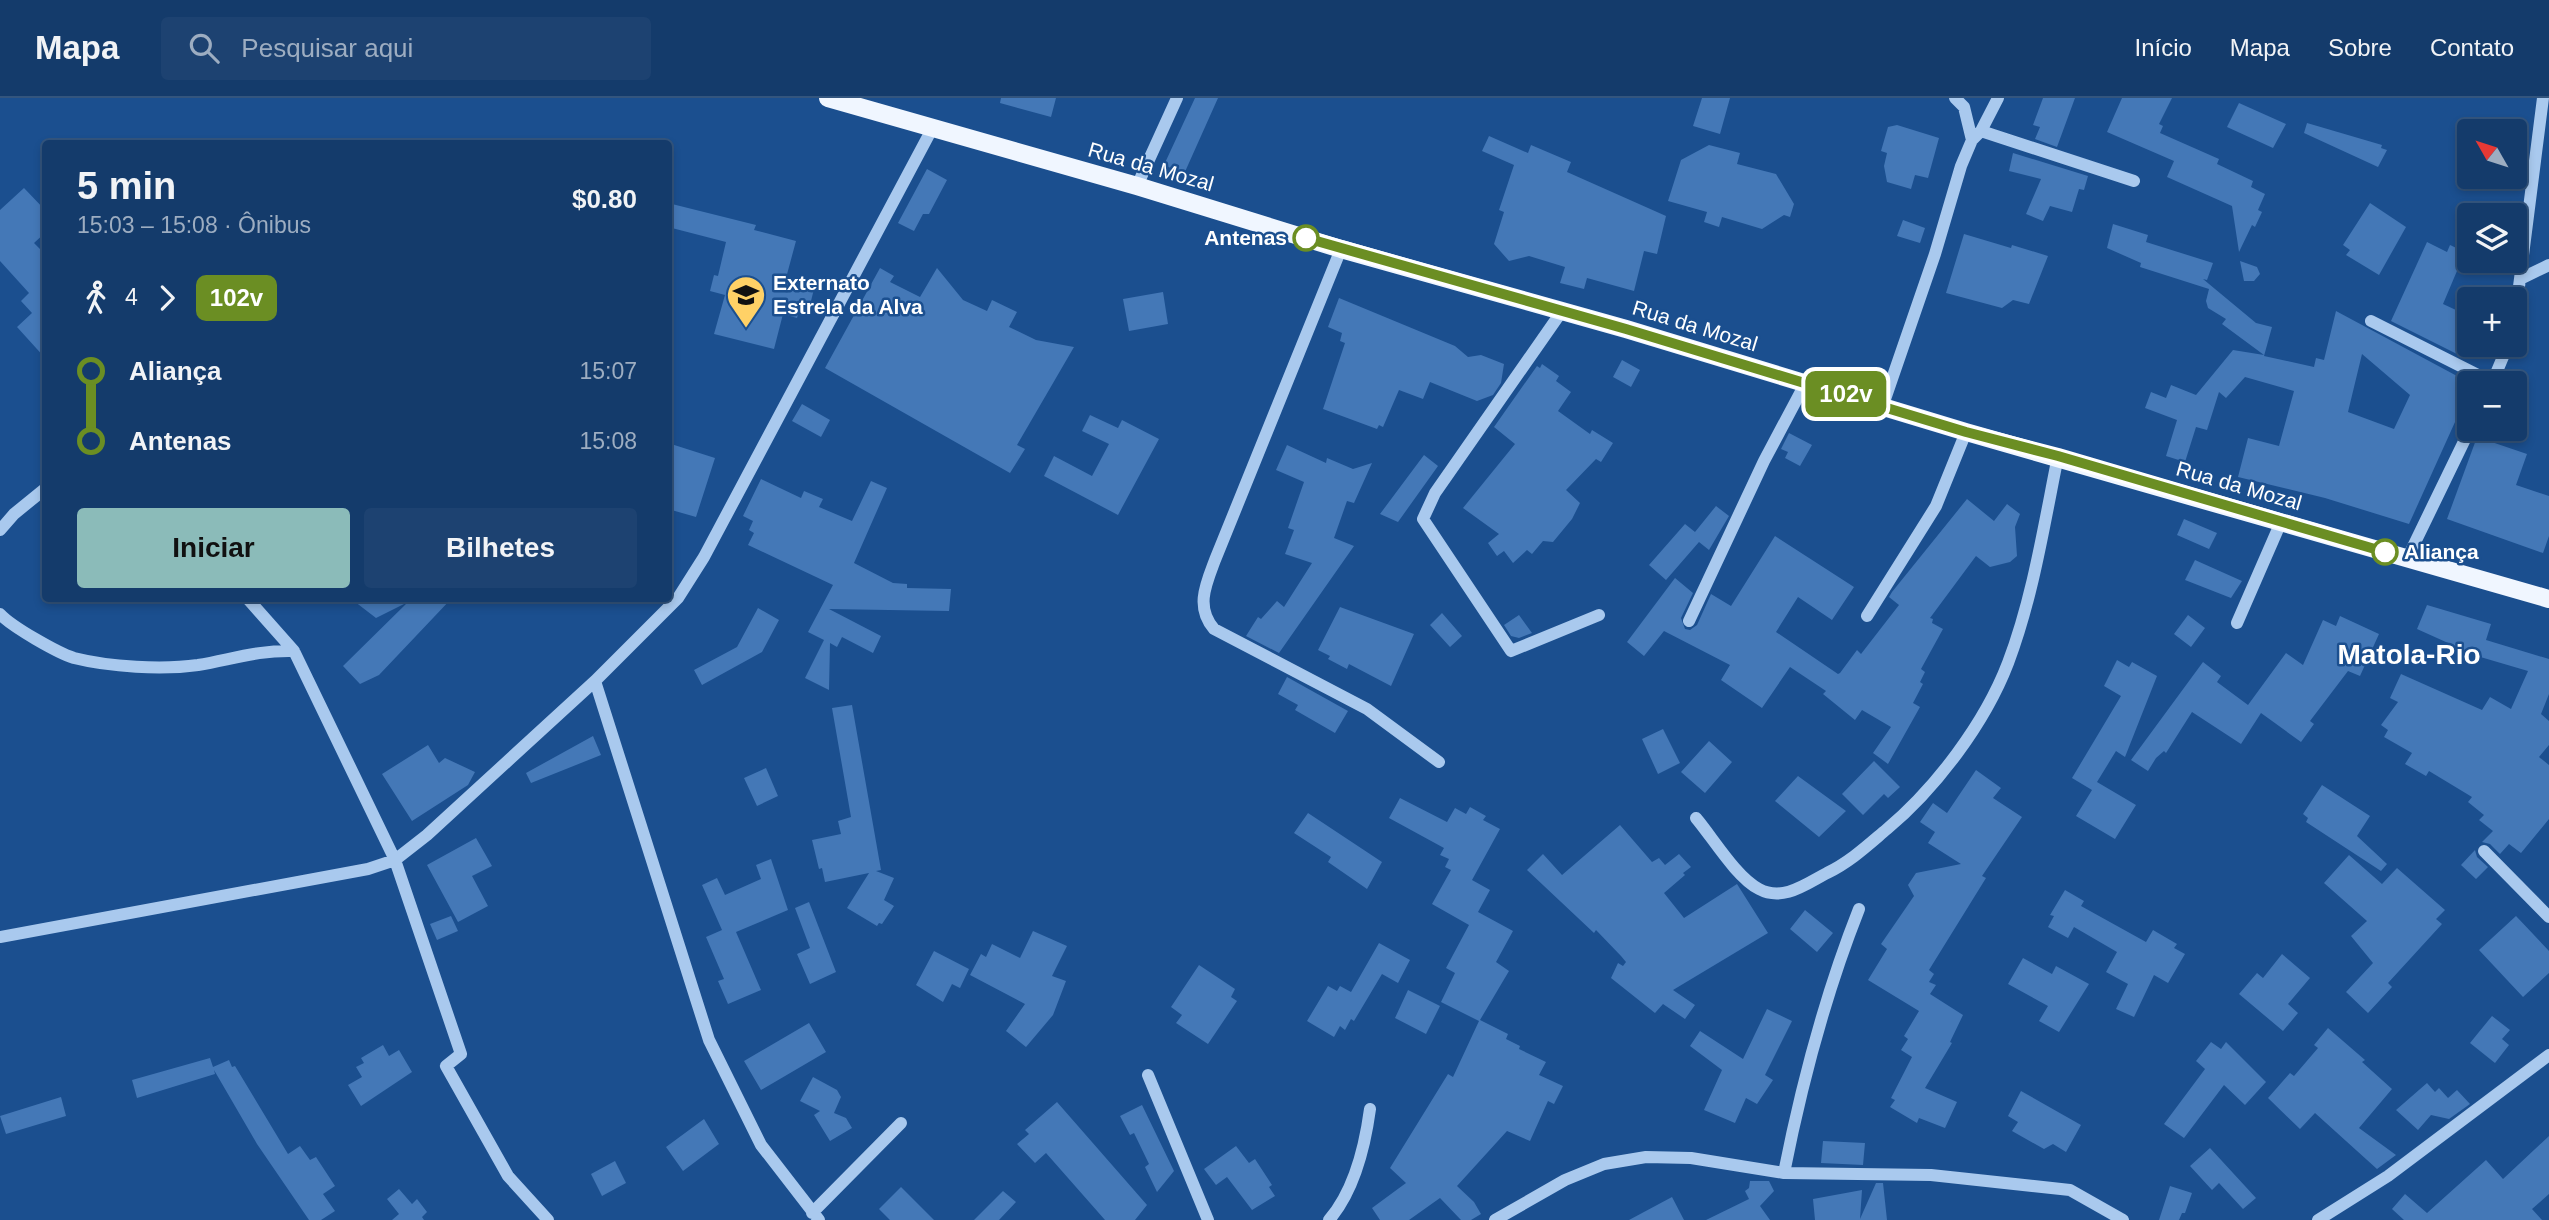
<!DOCTYPE html>
<html lang="pt">
<head>
<meta charset="utf-8">
<style>
  :root { --surface:#143b6b; --page:#1d4271; --text:#f1f3f6; --muted:#9dadc1; --line:#33557e; --accent:#8bbbb9 }
  body { margin:0; font-family:Arial,sans-serif; background:var(--page); color:var(--text); height:100vh; display:flex; flex-direction:column; font-size:26px; white-space:nowrap }
  * { box-sizing:border-box; margin:0 }
  p { font-size:23px; color:var(--muted) }
  .icon { flex:none; width:38px; height:38px; fill:none; stroke:currentColor; stroke-width:2; stroke-linecap:round; stroke-linejoin:round }
  .map { position:relative; flex:1; overflow:hidden }
  .details { position:absolute; left:42px; top:42px; width:630px; height:462px; display:flex; flex-direction:column; background:var(--surface); border-radius:7px; box-shadow:0 4px 10px #0003,0 0 0 2px var(--line) }
  .details>* { flex:none }
  .badge { padding:0 14px; border-radius:10px; font-size:24px; line-height:46px }
  .needle { width:46px; rotate:309deg }
  .tools { position:absolute; left:2457px; top:21px; display:grid; gap:14px }
  .tools a { display:grid; place-items:center; width:70px; height:70px; border-radius:7px; background:var(--surface); box-shadow:0 4px 10px #0003,0 0 0 2px var(--line); font-size:35px }
  .map>.badge { position:absolute; translate:-50% -50%; box-shadow:0 0 0 4px #fff }
  .legs { display:flex; align-items:center; gap:10px; height:77px; padding:0 35px; font-size:23px }
  .legs p { margin-inline-start:auto }
  .headline { display:flex; align-items:center; justify-content:space-between; height:119px; padding:0 35px }
  h1 { font-size:38px; font-weight:600; line-height:52px }
  .cta { display:flex; gap:14px; margin-top:auto; padding:14px 35px }
  .cta a { flex:1; height:80px; border-radius:7px; background:var(--accent); color:#111; font-size:28px; font-weight:600; line-height:80px; text-align:center }
  .cta a+a { background:var(--page); color:var(--text) }
  ul { padding:0 35px; list-style:none }
  li { display:flex; align-items:center; gap:24px; height:70px; font-size:26px }
  li i { display:grid; place-items:center; width:10px; height:100%; margin:0 9px; background:currentColor }
  li i::after { content:''; width:18px; height:18px; margin:-9px; border:5px solid; border-radius:50%; background:var(--surface) }
  li p { margin-inline-start:auto }
  li:first-child i { background:linear-gradient(#0000 50%,currentColor 0) }
  li:last-child i { background:linear-gradient(currentColor 50%,#0000 0) }
  header { display:flex; align-items:center; gap:42px; box-sizing:border-box; height:98px; padding:0 35px; background:var(--surface); border-bottom:2px solid var(--line) }
  header strong { font-size:33px }
  nav { display:flex; gap:38px; margin-inline-start:auto; font-size:24px }
  .search { width:490px; height:63px; background:var(--page); display:flex; align-items:center; gap:18px; box-sizing:border-box; padding:0 24px; border-radius:7px; color:var(--muted); font-size:26px }
  .map>svg:first-child { display:block }
  .building { fill:#4478b7; fill-rule:evenodd }
  .lines { fill:none; stroke-linecap:round; stroke-linejoin:round }
  .minor { stroke:#a9c9ee; stroke-width:12 }
  .major { stroke:#f0f6ff; stroke-width:18 }
  .line-1-casing { stroke:#fff; stroke-width:16 }
  .line-1 { stroke:#6b8e23; stroke-width:10 }
  .stop-1-dot { fill:#fff; stroke:#6b8e23; stroke-width:3.5 }
  .labels { text-anchor:middle; stroke-width:5; stroke-linejoin:round; paint-order:stroke }
  .street-label { font-size:21px; fill:#fff; stroke:#1b4f8f }
  .stop-label { font-size:21px; font-weight:bold; fill:#fff; stroke:#1b4f8f; text-anchor:end }
  .poi-label { font-size:21px; font-weight:bold; fill:#fff; stroke:#1b4f8f; text-anchor:start }
  .district-label { font-size:28px; font-weight:bold; fill:#fff; stroke:#1b4f8f }
</style>
</head>
<body>
<header>
<strong>Mapa</strong>
<div class="search"><svg class="icon" aria-label="search" viewBox="0 0 24 24"><circle cx="10" cy="10" r="6"/><path d="M15 15l6 6"/></svg>Pesquisar aqui</div>
<nav><a>Início</a><a>Mapa</a><a>Sobre</a><a>Contato</a></nav>
</header>
<div class="map">
<svg width="2549" height="1122" viewBox="0 0 2549 1122">
  <rect width="100%" height="100%" fill="#1b4f8f"/>
  <path class="building" d="M1001,0H1056L1051,19L1000,5Z
    M1195,0H1218L1184,76L1164,67Z
    M1702,0H1730L1720,36L1693,28Z
    M2043,0H2075L2057,49L2035,41L2040,29L2033,27Z
    M2122,0H2172L2159,26L2163,28L2160,35L2219,61L2217,66L2253,83L2251,89L2265,96L2258,112L2262,114L2255,129L2252,127L2239,154L2232,108L2167,79L2174,63L2107,34Z
    M2239,5L2286,26L2273,50L2227,29Z
    M2307,25L2382,47L2381,50L2387,52L2378,69L2304,35Z
    M1897,27L1939,40L1928,80L1915,77L1911,91L1887,84L1884,68L1887,55L1881,53L1888,29Z
    M1489,38L1528,55L1531,47L1571,64L1567,74L1666,118L1657,156L1644,153L1634,193L1587,180L1584,191L1560,185L1565,169L1529,158L1509,163L1494,146L1504,114L1499,112L1514,67L1482,53Z
    M1709,47L1740,55L1737,66L1776,76L1794,106L1790,119L1784,117L1762,131L1722,119L1719,129L1704,124L1707,114L1668,103L1681,62Z
    M2013,55L2088,78L2084,92L2079,91L2072,114L2050,108L2043,123L2026,116L2041,81L2009,73Z
    M927,71L947,82L929,116H923L914,133L898,125Z
    M24,90L46,113V134L34,145L46,157V261L17,229L32,215L21,203L29,195L0,163V112Z
    M668,105L756,127L754,132L796,143L786,180L815,187L808,215L799,213L797,220L783,216L774,251L714,236L725,197L710,193L714,177L718,178L726,144L668,129Z
    M2370,105L2406,129L2379,177L2346,157L2350,152L2343,147Z
    M1903,122L1925,130L1920,145L1897,138Z
    M2113,126L2148,137L2146,144L2213,165L2207,182L2203,181L2256,225L2272,229L2264,258L2314,269L2316,260L2324,262L2336,213L2470,285L2469,293L2409,426L2325,400L2238,379L2248,340L2279,348L2294,293L2245,279L2226,300L2219,294L2207,332L2196,329L2185,364L2166,358L2177,322L2145,310L2151,294L2166,300L2171,287L2196,297L2233,252L2264,257L2222,226L2226,221L2208,210L2206,203L2209,191L2140,169L2141,165L2107,150ZM2362,256L2410,297L2394,331L2348,314Z
    M1964,136L2011,150L2012,147L2048,158L2029,206L2013,202L2002,210L1946,195Z
    M2427,144L2447,154L2450,147L2465,154L2443,206L2469,218V238L2461,258L2391,223Z
    M2240,163L2257,169L2260,176L2254,183H2244Z
    M880,170L894,178L890,184L920,199L937,170L963,202L987,213L992,202L1017,214L1009,229L1036,242L1074,249L1017,347L1025,351L1010,375L825,270Z
    M1163,194L1168,226L1129,233L1123,201Z
    M1339,200L1455,248L1468,259L1481,257L1504,266L1501,285L1493,297L1477,303L1430,284L1423,301L1399,292L1383,329L1379,327L1377,331L1323,311L1345,245L1340,243L1342,235L1328,229Z
    M1622,262L1640,272L1631,289L1613,279Z
    M1542,266L1559,278L1556,283L1571,294L1558,313L1590,336L1592,332L1613,345L1601,364L1596,361L1566,392L1580,405L1572,421L1553,444L1543,443L1532,456L1527,452L1513,465L1504,453L1497,458L1488,445L1499,436L1463,410L1515,346L1494,329L1537,268L1540,270Z
    M802,306L830,322L821,339L792,323Z
    M1090,317L1118,330L1122,322L1159,341L1118,417L1044,378L1054,358L1092,378L1109,346L1082,333Z
    M1789,335L1812,347L1800,368L1785,360L1788,354L1781,351Z
    M2477,339L2527,356L2516,387L2549,398V438L2543,455L2447,421Z
    M668,345L715,360L696,419L668,411Z
    M1287,347L1326,365L1327,360L1353,371L1372,365L1354,405L1347,403L1334,440L1354,448L1279,555L1246,538L1258,519L1261,521L1277,503L1284,509L1312,465L1285,456L1294,432L1288,430L1304,384L1276,372Z
    M1424,357L1438,368L1398,424L1380,416Z
    M761,381L801,400L804,393L823,401L819,409L852,423L871,383L887,390L854,465L893,485L907,486V490L951,491L949,513L829,511L881,538L873,555L842,539L837,549L830,545L829,592L805,580L824,542L808,534L833,487L748,447L754,435L749,432L753,423L743,418Z
    M1967,401L1994,423L2007,406L2020,416L2015,429L2017,458L2010,464L1990,469L1976,458L1930,520L1933,521L1932,525L1943,531L1921,571L1925,574L1920,584L1923,586L1913,605L1920,609L1888,666L1873,655L1891,629L1862,612L1855,622L1823,596L1826,593L1790,569L1762,610L1721,582L1730,567L1664,533L1644,558L1627,544L1675,480L1693,495L1681,520L1685,531L1690,532L1697,527L1711,496L1731,508L1775,438L1854,489L1832,522L1798,499L1776,534L1838,576L1840,575L1857,552L1861,556L1899,507L1889,499L1892,494Z
    M1716,408L1729,418L1709,452L1699,444L1666,482L1649,467L1685,426L1695,434Z
    M2184,421L2217,435L2209,451L2177,437Z
    M2195,462L2242,483L2231,500L2185,482Z
    M350,500H452L379,577L360,586L343,568L408,504L376,520Z
    M2427,507L2491,526L2486,542L2549,561V596L2541,616L2549,623V647L2539,659L2549,667V721L2521,755L2509,746L2500,756L2490,746L2482,744L2493,733L2479,722L2484,717L2468,704L2472,699L2429,673L2426,678L2405,666L2412,655L2384,639L2388,632L2381,627L2398,604L2390,600L2401,576L2482,612L2490,599L2511,611L2528,573L2477,558L2417,531Z
    M1340,509L1414,536L1391,588L1349,566L1347,571L1328,561L1330,558L1318,552Z
    M758,510L779,522L762,554L702,587L694,572L737,549Z
    M1442,515L1462,538L1450,549L1430,527Z
    M1519,517L1532,535L1519,540L1511,538L1504,527Z
    M2188,517L2205,530L2191,549L2174,536Z
    M2340,518L2379,536L2360,578L2348,573L2310,623L2314,626L2301,644L2261,615L2241,646L2192,614L2166,655L2164,653L2156,660L2148,673L2131,662L2203,564L2221,578L2217,584L2248,607L2286,555L2303,567L2323,522L2336,528Z
    M2117,562L2129,569L2132,564L2157,578L2125,659L2116,653L2097,684L2136,707L2115,741L2076,718L2092,692L2072,680L2121,598L2104,588Z
    M1287,579L1348,613L1335,635L1295,612L1298,607L1278,596Z
    M852,607L881,772L876,773L894,780L884,802L894,808L882,826L879,825L877,828L847,810L869,775L825,784L822,770L819,771L812,742L841,736L838,723L851,719L832,610Z
    M1663,631L1680,665L1658,676L1642,641Z
    M593,638L601,657L531,685L526,675Z
    M1709,643L1732,664L1705,695L1681,674Z
    M428,647L439,665L445,660L475,674L468,687L412,723L382,676Z
    M1874,663L1900,689L1888,700L1884,696L1863,717L1842,696Z
    M766,670L778,698L757,708L744,680Z
    M1976,672L2001,690L1993,700L2022,719L1982,778L1986,780L1929,872L1934,876L1929,884L1936,887L1930,896L1963,917L1950,944L1952,945L1925,990L1957,1004L1945,1030L1919,1020L1917,1025L1890,1009L1895,1002L1891,1000L1912,959L1901,952L1908,941L1904,938L1919,913L1868,882L1887,851L1881,846L1914,798L1908,787L1916,775L1961,766L1928,745L1935,734L1920,724L1933,705L1947,715Z
    M1798,678L1846,713L1819,739L1775,703Z
    M2322,687L2370,718L2357,738L2387,766L2381,773L2306,724L2308,720L2303,716Z
    M1400,700L1447,724L1455,710L1466,716L1470,709L1486,718L1483,722L1500,731L1472,782L1490,792L1478,814L1513,833L1496,864L1509,873L1480,922L1508,936L1506,941L1520,948L1519,951L1546,964L1539,977L1563,988L1554,1006L1548,1003L1530,1043L1507,1033L1457,1088L1474,1104L1481,1116L1471,1122H1461L1440,1100L1409,1122H1380L1372,1110L1406,1085L1390,1070L1448,976L1453,979L1479,923L1441,904L1455,875L1446,870L1469,827L1432,806L1451,772L1445,769L1449,761L1440,757L1444,750L1389,720Z
    M1308,715L1382,764L1367,791L1328,764L1331,759L1294,735Z
    M1620,727L1652,764L1659,760L1665,767L1679,756L1691,769L1683,775L1685,777L1664,795L1684,820L1737,786L1768,835L1673,892L1695,907L1685,921L1663,906L1655,915L1611,880L1618,865L1623,868L1626,864L1621,858L1596,832L1594,835L1527,772L1543,756L1562,777Z
    M476,740L492,768L472,778L488,808L458,824L427,767Z
    M2475,752L2477,759L2488,769L2476,781L2461,767Z
    M2349,757L2382,786L2397,770L2445,812L2436,821L2442,826L2388,885L2392,889L2368,915L2346,894L2373,865L2351,838L2367,823L2324,785Z
    M771,761L788,812L736,834L761,892L728,906L718,883L724,881L706,839L722,832L702,787L717,780L725,797L761,781L756,767Z
    M2065,792L2084,803L2081,808L2146,844L2153,832L2177,846L2174,850L2185,856L2168,885L2154,877L2134,919L2116,911L2128,886L2106,874L2117,854L2074,829L2068,840L2048,829L2054,818L2050,817Z
    M809,804L836,874L810,886L797,856L810,850L795,810Z
    M1805,812L1833,835L1817,854L1790,831Z
    M451,818L458,833L437,842L430,826Z
    M2516,818L2549,853V875L2523,899L2479,852Z
    M1033,833L1067,848L1052,878L1066,883L1053,917L1026,949L1006,933L1025,906L970,877L981,856L986,859L992,846L1020,860Z
    M1379,845L1410,862L1398,885L1382,876L1354,923L1351,921L1345,932L1340,928L1334,939L1307,923L1328,888L1337,893L1340,888L1351,894Z
    M934,853L969,871L960,890L952,886L943,904L916,887Z
    M2282,856L2310,880L2288,906L2298,915L2283,933L2239,896L2257,875L2263,880Z
    M2023,860L2052,876L2056,868L2089,886L2059,934L2039,923L2048,908L2008,886Z
    M1199,867L1235,891L1231,899L1237,903L1208,946L1176,925L1182,917L1171,909Z
    M1408,892L1440,908L1426,936L1395,920Z
    M1767,911L1792,923L1765,977L1773,982L1757,1006L1746,1000L1735,1025L1704,1012L1722,972L1690,948L1700,933L1743,961Z
    M2492,918L2510,932L2502,941L2509,947L2495,965L2470,945Z
    M809,925L826,954L761,992L744,963Z
    M2328,930L2365,962L2362,964L2392,991L2359,1030L2396,1057L2377,1071L2315,1015L2300,1031L2268,1000L2290,975L2294,978L2318,950L2314,947Z
    M2211,944L2221,951L2226,944L2266,984L2245,1007L2224,987L2184,1040L2164,1026L2205,971L2196,963Z
    M383,947L389,958L399,952L412,974L361,1008L348,987L362,979L356,969L364,965L361,960Z
    M210,960L213,969L229,962L232,969L235,968L288,1056L300,1048L310,1062L316,1059L335,1088L323,1096L335,1113L321,1122H309L257,1046L214,972L215,976L137,1000L132,982Z
    M813,979L837,992L841,999L834,1015L846,1020L852,1030L830,1043L814,1017L820,1013L800,1003Z
    M2427,985L2435,994L2439,990L2448,1000L2457,992L2470,1006L2449,1021L2431,1017L2418,1032L2396,1012Z
    M2021,993L2081,1027L2066,1054L2053,1046L2044,1051L2012,1033L2018,1024L2008,1018Z
    M61,999L66,1018L6,1036L0,1018Z
    M1057,1004L1147,1107L1135,1122H1105L1046,1055L1035,1065L1017,1046L1029,1036L1025,1032Z
    M1142,1007L1174,1073L1157,1094L1145,1069L1149,1066L1134,1035L1130,1037L1120,1018Z
    M704,1021L719,1046L683,1073L666,1049Z
    M2549,1038V1096L2532,1111L2542,1122H2404L2392,1111L2405,1096L2427,1115L2486,1062L2503,1081Z
    M1823,1043L1865,1045L1863,1067L1821,1065Z
    M1236,1048L1249,1065L1255,1061L1272,1087L1269,1089L1275,1098L1252,1112L1227,1079L1216,1087L1204,1071Z
    M2210,1050L2256,1100L2243,1111L2219,1085L2212,1092L2190,1068Z
    M615,1063L626,1085L602,1098L591,1076Z
    M1750,1083H1769L1774,1093L1760,1108L1770,1122H1706L1749,1101L1745,1093L1749,1090Z
    M1876,1085H1883L1887,1122H1815L1813,1101L1862,1092L1860,1121Z
    M2170,1088L2192,1095L2185,1115H2182L2179,1122H2159Z
    M901,1089L934,1122H890L879,1111Z
    M399,1091L412,1106L417,1101L427,1114L422,1119L424,1122H392L399,1116L387,1101Z
    M1003,1093L1016,1104L999,1122H974Z
    M1672,1099L1684,1122H1629Z"/>
  <g class="lines">
    <path class="minor" d="M1955,0L1964,9L1972,42
      M1981,33L2134,83
      M1137,88L1177,0
      M1341,151L1215,462C1206,486 1195,509 1214,531L1367,611L1439,664
      M2520,181L2549,167
      M1562,213L1435,395L1423,421L1511,553L1599,517
      M2515,220L2543,0
      M2371,223L2492,284
      M2492,285L2508,247
      M1883,307L1935,156L1961,68L1972,42L1981,33L1998,0
      M0,432L14,416L46,390
      M2407,461L2470,331
      M247,500L294,553
      M0,516C12,529 58,555 74,560C110,569 162,572 198,567C233,561 258,552 294,553L395,762L461,956L446,968L508,1078L548,1122
      M1867,518L1936,408L1966,334
      M1689,523L1764,363L1806,284
      M2237,525L2281,424
      M595,583L709,942L761,1047L819,1122
      M1696,720C1713,740 1736,779 1759,791C1783,804 1806,786 1827,775C1850,764 1868,747 1887,731C1936,690 1985,625 2008,565C2033,499 2044,427 2058,358
      M2484,753L2549,819
      M0,839L368,771L395,762L427,737L595,583L678,500L704,459L932,31
      M1148,977L1208,1122
      M1784,1075C1802,984 1825,897 1859,811
      M812,1115L901,1025
      M1329,1122C1354,1093 1365,1048 1370,1011
      M1495,1122L1565,1082L1604,1066L1646,1059L1691,1060L1784,1075L1931,1077L2070,1092L2123,1122
      M2318,1122L2388,1078L2549,957"/>
    <path class="major" d="M828,0L1137,88L1341,151L1626,231L1966,334L2549,501"/>
  </g>
  <g class="lines">
    <g class="line-1-casing">
      <path id="line-1" d="M1306,140L1626,231L1966,334L2058,358L2385,454"/>
    </g>
    <use href="#line-1" class="line-1"/>
  </g>
  <defs>
    <g id="university-pin" transform="scale(2.0125)"><path d="M0 17L-7.5 6A9.5 9.5 0 1 1 7.5 6Z" fill="#ffd166" stroke="#1b4f8f"/><path d="M0-5L7-2L0 1L-7-2ZM-4 1L0 2.5L4 1V4Q0 6-4 4Z" fill="#111"/></g>
  </defs>
  <g fill-rule="evenodd">
    <use href="#university-pin" x="746" y="197"/>
  </g>
  <g class="stop-1-dot">
    <circle cx="1306" cy="140" r="12"/>
    <circle cx="2385" cy="454" r="12"/>
  </g>
  <g class="labels">
    <g class="street-label">
      <text transform="translate(1151 69) rotate(16)" y="7">Rua da Mozal</text>
      <text transform="translate(1695 228) rotate(17)" y="7">Rua da Mozal</text>
      <text transform="translate(2239 388) rotate(16)" y="7">Rua da Mozal</text>
    </g>
    <g class="stop-label">
      <text x="1287" y="147">Antenas</text>
      <text x="2404" y="461" text-anchor="start">Aliança</text>
    </g>
    <g class="poi-label">
      <text x="773" y="192">Externato<tspan x="773" dy="24">Estrela da Alva</tspan></text>
    </g>
    <g class="district-label">
      <text x="2409" y="566">Matola-Rio</text>
    </g>
  </g>
</svg>
<div class="tools">
<a><svg class="needle" viewBox="-14 -14 28 28"><path d="M0-13l5 13h-10z" fill="#e53935"/><path d="M0 13l5-13h-10z" fill="#9dadc1"/></svg></a>
<a><svg class="icon" aria-label="layers" viewBox="0 0 24 24"><path d="M12 4l9 5-9 5-9-5zM3 14l9 5 9-5"/></svg></a>
<a>+</a>
<a>−</a>
</div>
<b class="badge" style="left:1846px;top:296px;background:#6b8e23;color:#fff">102v</b>
<section class="details">
<div class="headline"><div><h1>5 min</h1><p>15:03 – 15:08 · Ônibus</p></div><b>$0.80</b></div>
<div class="legs"><svg class="icon" aria-label="walk" viewBox="0 0 24 24"><circle cx="13" cy="4" r="2"/><path d="M13 8l-2 6 4 7M11 14l-3 7M7 12l3-4h3l4 4"/></svg>4<svg class="icon" aria-label="forward" viewBox="0 0 24 24"><path d="M9 5l7 7-7 7"/></svg><b class="badge" style="background:#6b8e23;color:#fff">102v</b></div>
<ul>
<li><i style="color:#6b8e23"></i><b>Aliança</b><p>15:07</p></li>
<li><i style="color:#6b8e23"></i><b>Antenas</b><p>15:08</p></li>
</ul>
<div class="cta"><a>Iniciar</a><a>Bilhetes</a></div>
</section>
</div>
</body>
</html>
